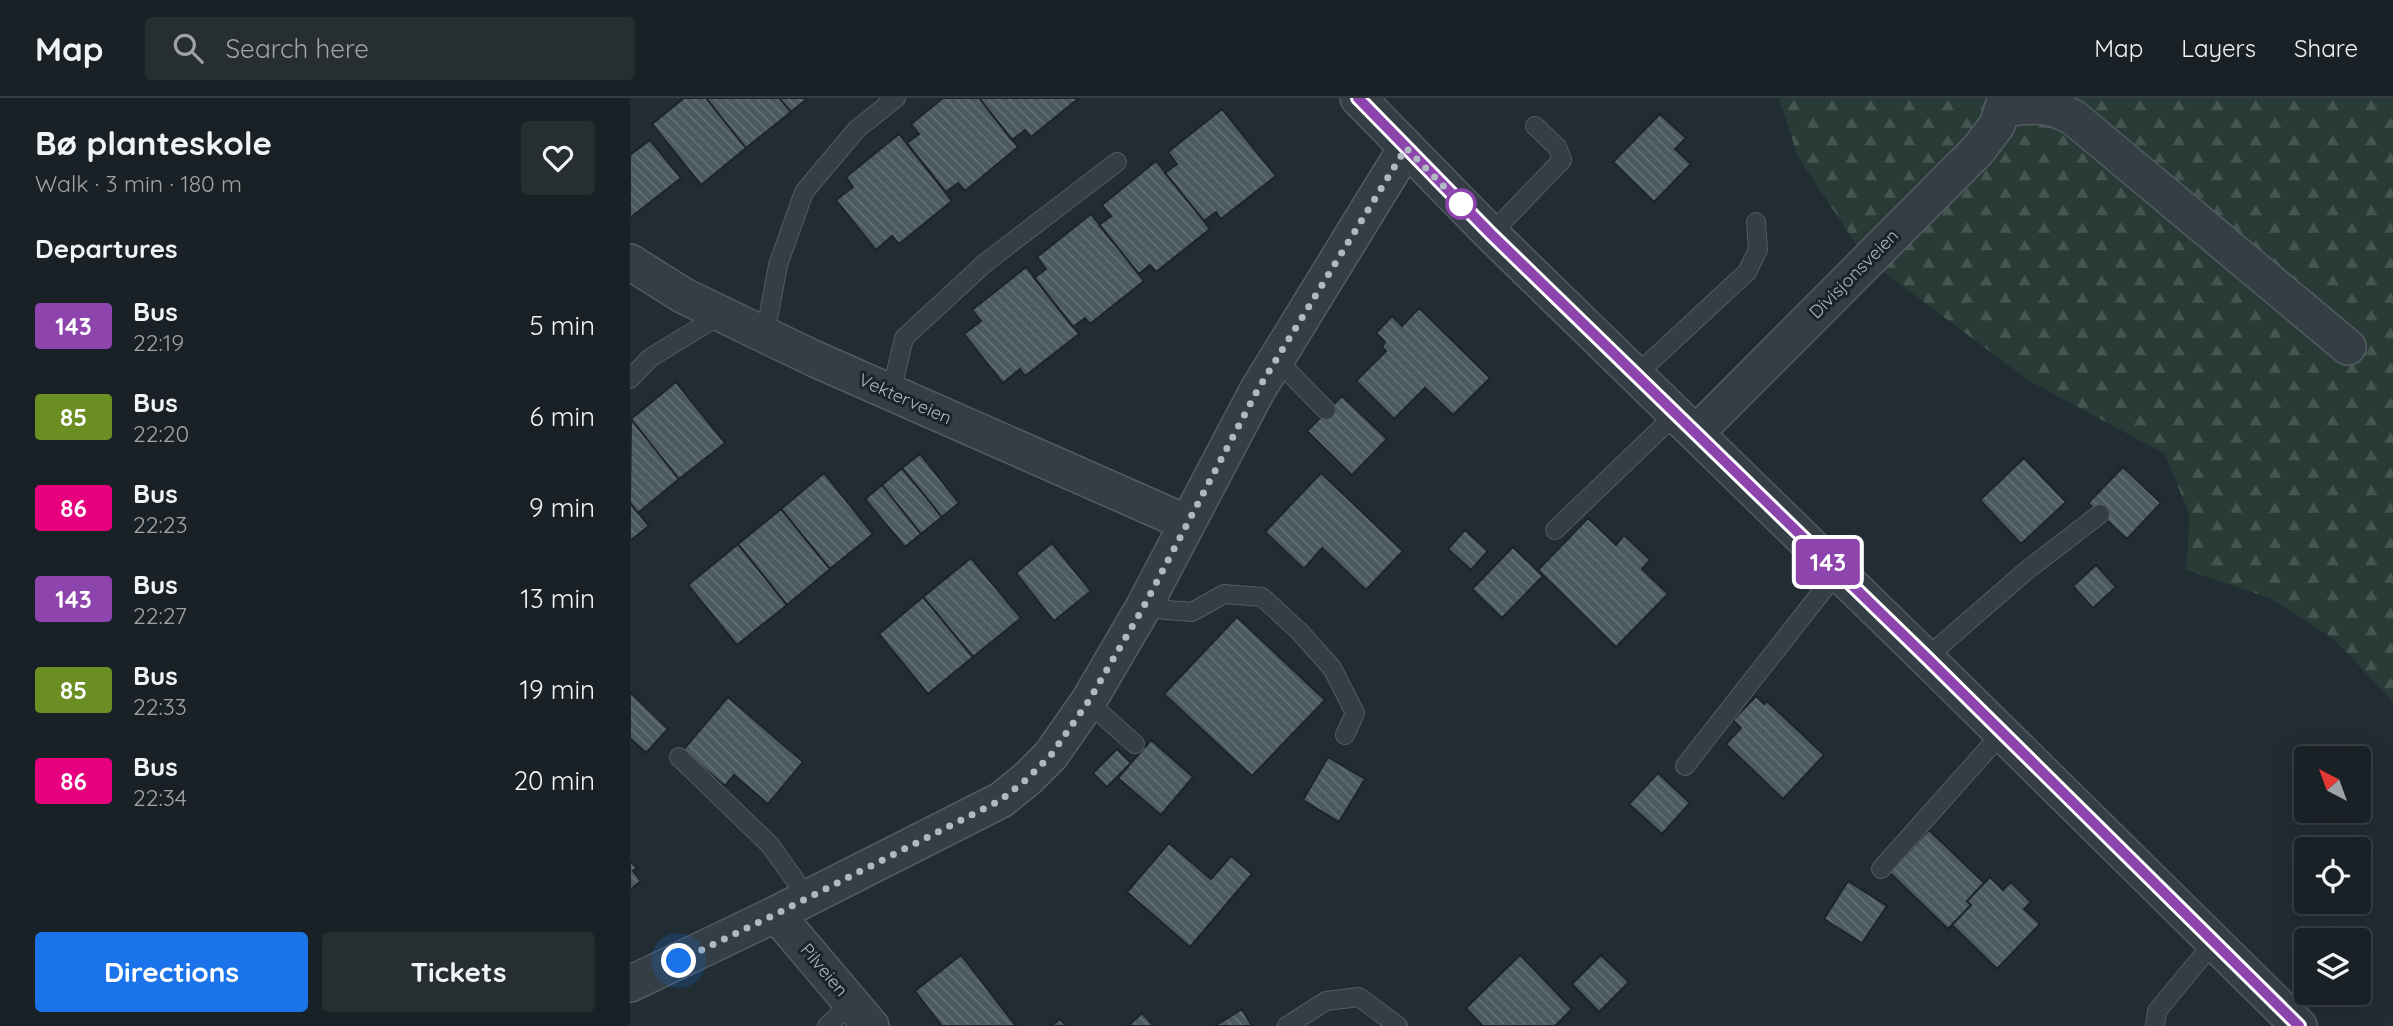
<!DOCTYPE html>
<html lang="en">
<head>
<meta charset="utf-8">
<style>
  :root { --surface:#192126; --page:#262e32; --text:#f1f3f6; --muted:#9fa3a7; --line:#373e43; --accent:#1a73e8 }
  body { margin:0; font-family:Quicksand,sans-serif; background:var(--page); color:var(--text); height:100vh; display:flex; flex-direction:column; font-size:26px; white-space:nowrap }
  * { box-sizing:border-box; margin:0 }
  p { font-size:23px; color:var(--muted) }
  .icon { flex:none; width:38px; height:38px; fill:none; stroke:currentColor; stroke-width:2; stroke-linecap:round; stroke-linejoin:round }
  .map { position:relative; flex:1; overflow:hidden }
  .sheet { display:flex; flex-direction:column; background:var(--surface); width:630px }
  .sheet>* { flex:none }
  .badge { padding:0 14px; border-radius:5px; font-size:24px; line-height:46px }
  .needle { width:46px; rotate:319deg }
  .controls { position:absolute; left:1664px; top:648px; display:grid; gap:14px }
  .controls a { display:grid; place-items:center; width:77px; height:77px; border-radius:7px; background:var(--surface); box-shadow:0 7px 28px #0002,0 0 0 2px var(--line); font-size:35px }
  .you { position:absolute; width:35px; height:35px; margin:-18px; border:5px solid #fff; border-radius:50%; background:#1a73e8; box-shadow:0 0 0 10px #1a73e833 }
  .map>.badge { position:absolute; translate:-50% -50%; box-shadow:0 0 0 4px #fff }
  h2 { padding:0 35px; font-size:26px; line-height:63px }
  .round { display:grid; place-items:center; flex:none; width:74px; height:74px; border-radius:7px; background:var(--page) }
  .overview { display:flex; align-items:center; justify-content:space-between; height:119px; padding:0 35px }
  h1 { font-size:33px; font-weight:700; line-height:52px }
  .cta { display:flex; gap:14px; margin-top:auto; padding:14px 35px }
  .cta a { flex:1; height:80px; border-radius:7px; background:var(--accent); color:#fff; font-size:28px; font-weight:700; line-height:80px; text-align:center }
  .cta a+a { background:var(--page); color:var(--text) }
  ul { padding:0; list-style:none }
  li { display:flex; align-items:center; gap:21px; height:91px; padding:0 35px }
  li div { flex:1 }
  li b { display:block; font-size:26px }
  li em { font-style:normal }
  li .badge { min-width:77px; font-weight:700; text-align:center }
  header { display:flex; align-items:center; gap:42px; box-sizing:border-box; height:98px; padding:0 35px; background:var(--surface); border-bottom:2px solid var(--line) }
  header strong { font-size:33px }
  nav { display:flex; gap:38px; margin-inline-start:auto; font-size:24px }
  .search { width:490px; height:63px; background:var(--page); display:flex; align-items:center; gap:18px; box-sizing:border-box; padding:0 24px; border-radius:7px; color:var(--muted); font-size:26px }
  main { display:flex; flex:1; min-height:0 }
  .map>svg:first-child { display:block }
  .forest { fill:url(#forest-firs) }
  .building { fill:url(#building-back-hatch); stroke:#1c252a; stroke-width:2 }
  .lines { fill:none; stroke-linecap:round; stroke-linejoin:round }
  .lane-casing { stroke:#525c62; stroke-width:20 }
  .street-casing { stroke:#525c62; stroke-width:38 }
  .lane { stroke:#343e44; stroke-width:18 }
  .street { stroke:#343e44; stroke-width:35 }
  .line-casing { stroke:#fff; stroke-width:16 }
  .line { stroke:#8e44ad; stroke-width:10 }
  .walk { stroke:#aeb9c1; stroke-width:7; stroke-dasharray:0 12.6 }
  .stop-dot { fill:#fff; stroke:#8e44ad; stroke-width:3.5 }
  .labels { text-anchor:middle; stroke-width:6; stroke-linejoin:round; paint-order:stroke }
  .street-label { font-size:18px; fill:#aeb9c1; stroke:#1a2328 }
</style>
</head>
<body>
<header>
<strong>Map</strong>
<div class="search"><svg class="icon" aria-label="search" viewBox="0 0 24 24"><circle cx="10" cy="10" r="6"/><path d="M15 15l6 6"/></svg>Search here</div>
<nav><a>Map</a><a>Layers</a><a>Share</a></nav>
</header>
<main>
<section class="sheet">
<div class="overview"><div><h1>Bø planteskole</h1><p>Walk · 3 min · 180 m</p></div><a class="round"><svg class="icon" aria-label="heart" viewBox="0 0 24 24"><path d="M12 20l-8-8c-3-5 5-10 8-4 3-6 11-1 8 4z"/></svg></a></div>
<h2>Departures</h2>
<ul>
<li><span class="badge" style="background:#8e44ad;color:#fff">143</span><div><b>Bus</b><p>22:19</p></div><em>5 min</em></li>
<li><span class="badge" style="background:#6b8e23;color:#fff">85</span><div><b>Bus</b><p>22:20</p></div><em>6 min</em></li>
<li><span class="badge" style="background:#e6007e;color:#fff">86</span><div><b>Bus</b><p>22:23</p></div><em>9 min</em></li>
<li><span class="badge" style="background:#8e44ad;color:#fff">143</span><div><b>Bus</b><p>22:27</p></div><em>13 min</em></li>
<li><span class="badge" style="background:#6b8e23;color:#fff">85</span><div><b>Bus</b><p>22:33</p></div><em>19 min</em></li>
<li><span class="badge" style="background:#e6007e;color:#fff">86</span><div><b>Bus</b><p>22:34</p></div><em>20 min</em></li>
</ul>
<div class="cta"><a>Directions</a><a>Tickets</a></div>
</section>
<div class="map">
<svg width="1763" height="928" viewBox="0 0 1763 928">
  <defs>
    <pattern id="forest-firs" width="22" height="20" patternUnits="userSpaceOnUse" patternTransform="scale(1.75)"><rect width="22" height="20" fill="#293b36"/><path d="M5 1l3.5 6h-7zM16 11l3.5 6h-7z" fill="#465551"/></pattern>
    <pattern id="building-back-hatch" width="6" height="6" patternUnits="userSpaceOnUse" patternTransform="scale(1.75)"><rect width="6" height="6" fill="#4c5961"/><path d="M-1 5l2 2M0 0l6 6M5-1l2 2" fill="none" stroke="#636f76"/></pattern>
  </defs>
  <rect width="100%" height="100%" fill="#212c33"/>
  <path class="forest" d="M1149,0H1763V604L1704,541L1640,500L1556,472L1560,418L1535,356L1398,282L1236,161L1168,59Z"/>
  <path class="building" d="M54,0H76L116,50L71,87L22,26Z
    M76,0H149L161,14L116,50Z
    M149,0H178L161,14Z
    M313,0H349L388,49L335,93L328,85L316,94L277,45L289,36L281,26Z
    M349,0H449L401,39L395,32L382,42Z
    M592,11L646,78L591,121L586,114L574,123L535,75L547,66L538,54Z
    M1030,16L1056,40L1045,51L1061,66L1024,104L983,64Z
    M269,36L322,103L269,146L262,138L246,152L206,102L223,89L216,79Z
    M20,42L51,80L0,120V57Z
    M526,63L580,131L526,174L520,167L509,176L469,127L481,118L472,107Z
    M461,116L514,183L460,226L455,220L443,229L404,180L416,171L407,159Z
    M396,169L449,236L395,278L390,271L373,285L334,236L351,223L342,212Z
    M789,210L860,280L823,317L795,290L764,321L726,283L756,253L752,249L755,244L746,235L762,218L772,228Z
    M46,284L95,345L49,381L1,321Z
    M712,298L757,341L722,377L677,333Z
    M1,321L49,381L8,415L0,405Z
    M290,356L329,405L312,419L272,370Z
    M1394,360L1436,404L1391,446L1350,402Z
    M1493,369L1531,405L1497,441L1458,405Z
    M272,370L312,419L291,436L252,387Z
    M194,375L243,436L200,471L151,411Z
    M691,375L773,453L736,492L692,450L674,471L635,434Z
    M252,387L291,436L275,449L235,401Z
    M0,405L19,428L0,443Z
    M151,411L200,471L157,507L108,446Z
    M958,420L986,447L994,437L1020,462L1012,471L1038,496L986,549L908,472Z
    M835,432L858,453L841,472L818,451Z
    M422,445L461,493L424,523L386,475Z
    M108,446L157,507L107,547L58,487Z
    M883,449L913,478L872,520L842,491Z
    M341,460L391,520L343,559L293,499Z
    M1466,467L1486,489L1463,510L1443,488Z
    M293,499L343,559L298,596L249,536Z
    M607,519L695,602L622,678L534,596Z
    M0,594L38,631L16,655L0,640Z
    M1126,598L1134,606L1137,603L1194,657L1153,701L1096,646L1111,630L1103,622Z
    M98,599L173,664L138,706L104,677L95,688L53,652Z
    M521,642L563,679L531,717L488,680Z
    M487,651L501,665L477,689L463,675Z
    M698,659L735,681L709,724L673,702Z
    M1028,675L1060,705L1032,736L999,706Z
    M1299,732L1354,785L1337,803L1341,807L1318,831L1259,774Z
    M539,745L581,781L601,758L622,776L560,849L497,794Z
    M0,763L7,770L3,773L11,783L0,792Z
    M1360,779L1373,792L1381,784L1401,804L1394,811L1410,826L1367,871L1322,827L1341,807L1337,803Z
    M1218,783L1257,808L1232,845L1194,821Z
    M331,857L386,928H312L285,893Z
    M890,857L942,911L925,928H853L836,910Z
    M971,857L999,884L969,914L942,886Z
    M612,911L622,928H585Z
    M512,915L524,928H498Z
    M430,921L436,928H421Z"/>
  <g class="lines">
    <g class="lane-casing">
      <path id="lane" d="M861,136L932,62L927,49L905,28
        M135,237L148,167L174,94L227,31L266,0
        M646,261L696,312
        M1006,277L1117,174L1128,152L1126,124
        M0,281L20,260L92,216
        M261,295L274,240L355,165L487,64
        M925,432L1046,316
        M513,510L562,514L594,496L632,499L669,533L702,570L725,615L715,637
        M1296,560L1396,473L1470,416
        M458,604L505,646
        M49,659L140,747L177,799
        M1055,668L1208,473
        M1251,771L1372,635
        M197,928L222,905
        M657,928L696,903L729,899L768,928
        M1525,928L1527,913L1584,844"/>
    </g>
    <g class="street-casing">
      <path id="street" d="M728,0L861,136L1296,560L1669,928
        M1372,11C1401,7 1418,5 1444,20L1718,249
        M0,164L54,198L185,261L557,425
        M1066,335L1348,52L1367,27L1376,0
        M146,816L241,928
        M0,886L146,816L371,702L397,681L421,657L458,604L513,510L627,293L776,50"/>
    </g>
    <use href="#lane" class="lane"/>
    <use href="#street" class="street"/>
  </g>
  <g class="lines">
    <g class="line-casing">
      <path id="line" d="M728,0L861,136L1296,559L1669,928"/>
    </g>
    <use href="#line" class="line"/>
    <path class="walk" d="M49,863L146,816L371,702L397,681L421,657L458,604L513,510L627,293L776,50L831,106"/>
  </g>
  <circle class="stop-dot" cx="831" cy="106" r="14"/>
  <g class="labels">
    <g class="street-label">
      <text transform="translate(1224 176) rotate(-45)" y="6">Divisjonsveien</text>
      <text transform="translate(275 301) rotate(24)" y="6">Vekterveien</text>
      <text transform="translate(194 872) rotate(50)" y="6">Pilveien</text>
    </g>
  </g>
</svg>
<div class="controls">
<a><svg class="needle" viewBox="-14 -14 28 28"><path d="M0-13l5 13h-10z" fill="#e53935"/><path d="M0 13l5-13h-10z" fill="#9fa3a7"/></svg></a>
<a><svg class="icon" aria-label="locate" viewBox="0 0 24 24"><circle cx="12" cy="12" r="6"/><path d="M12 2v4M12 18v4M2 12h4M18 12h4"/></svg></a>
<a><svg class="icon" aria-label="layers" viewBox="0 0 24 24"><path d="M12 4l9 5-9 5-9-5zM3 14l9 5 9-5"/></svg></a>
</div>
<div class="you" style="left:49px;top:863px"></div>
<b class="badge" style="left:1198px;top:464px;background:#8e44ad;color:#fff">143</b>
</div>
</main>
</body>
</html>
